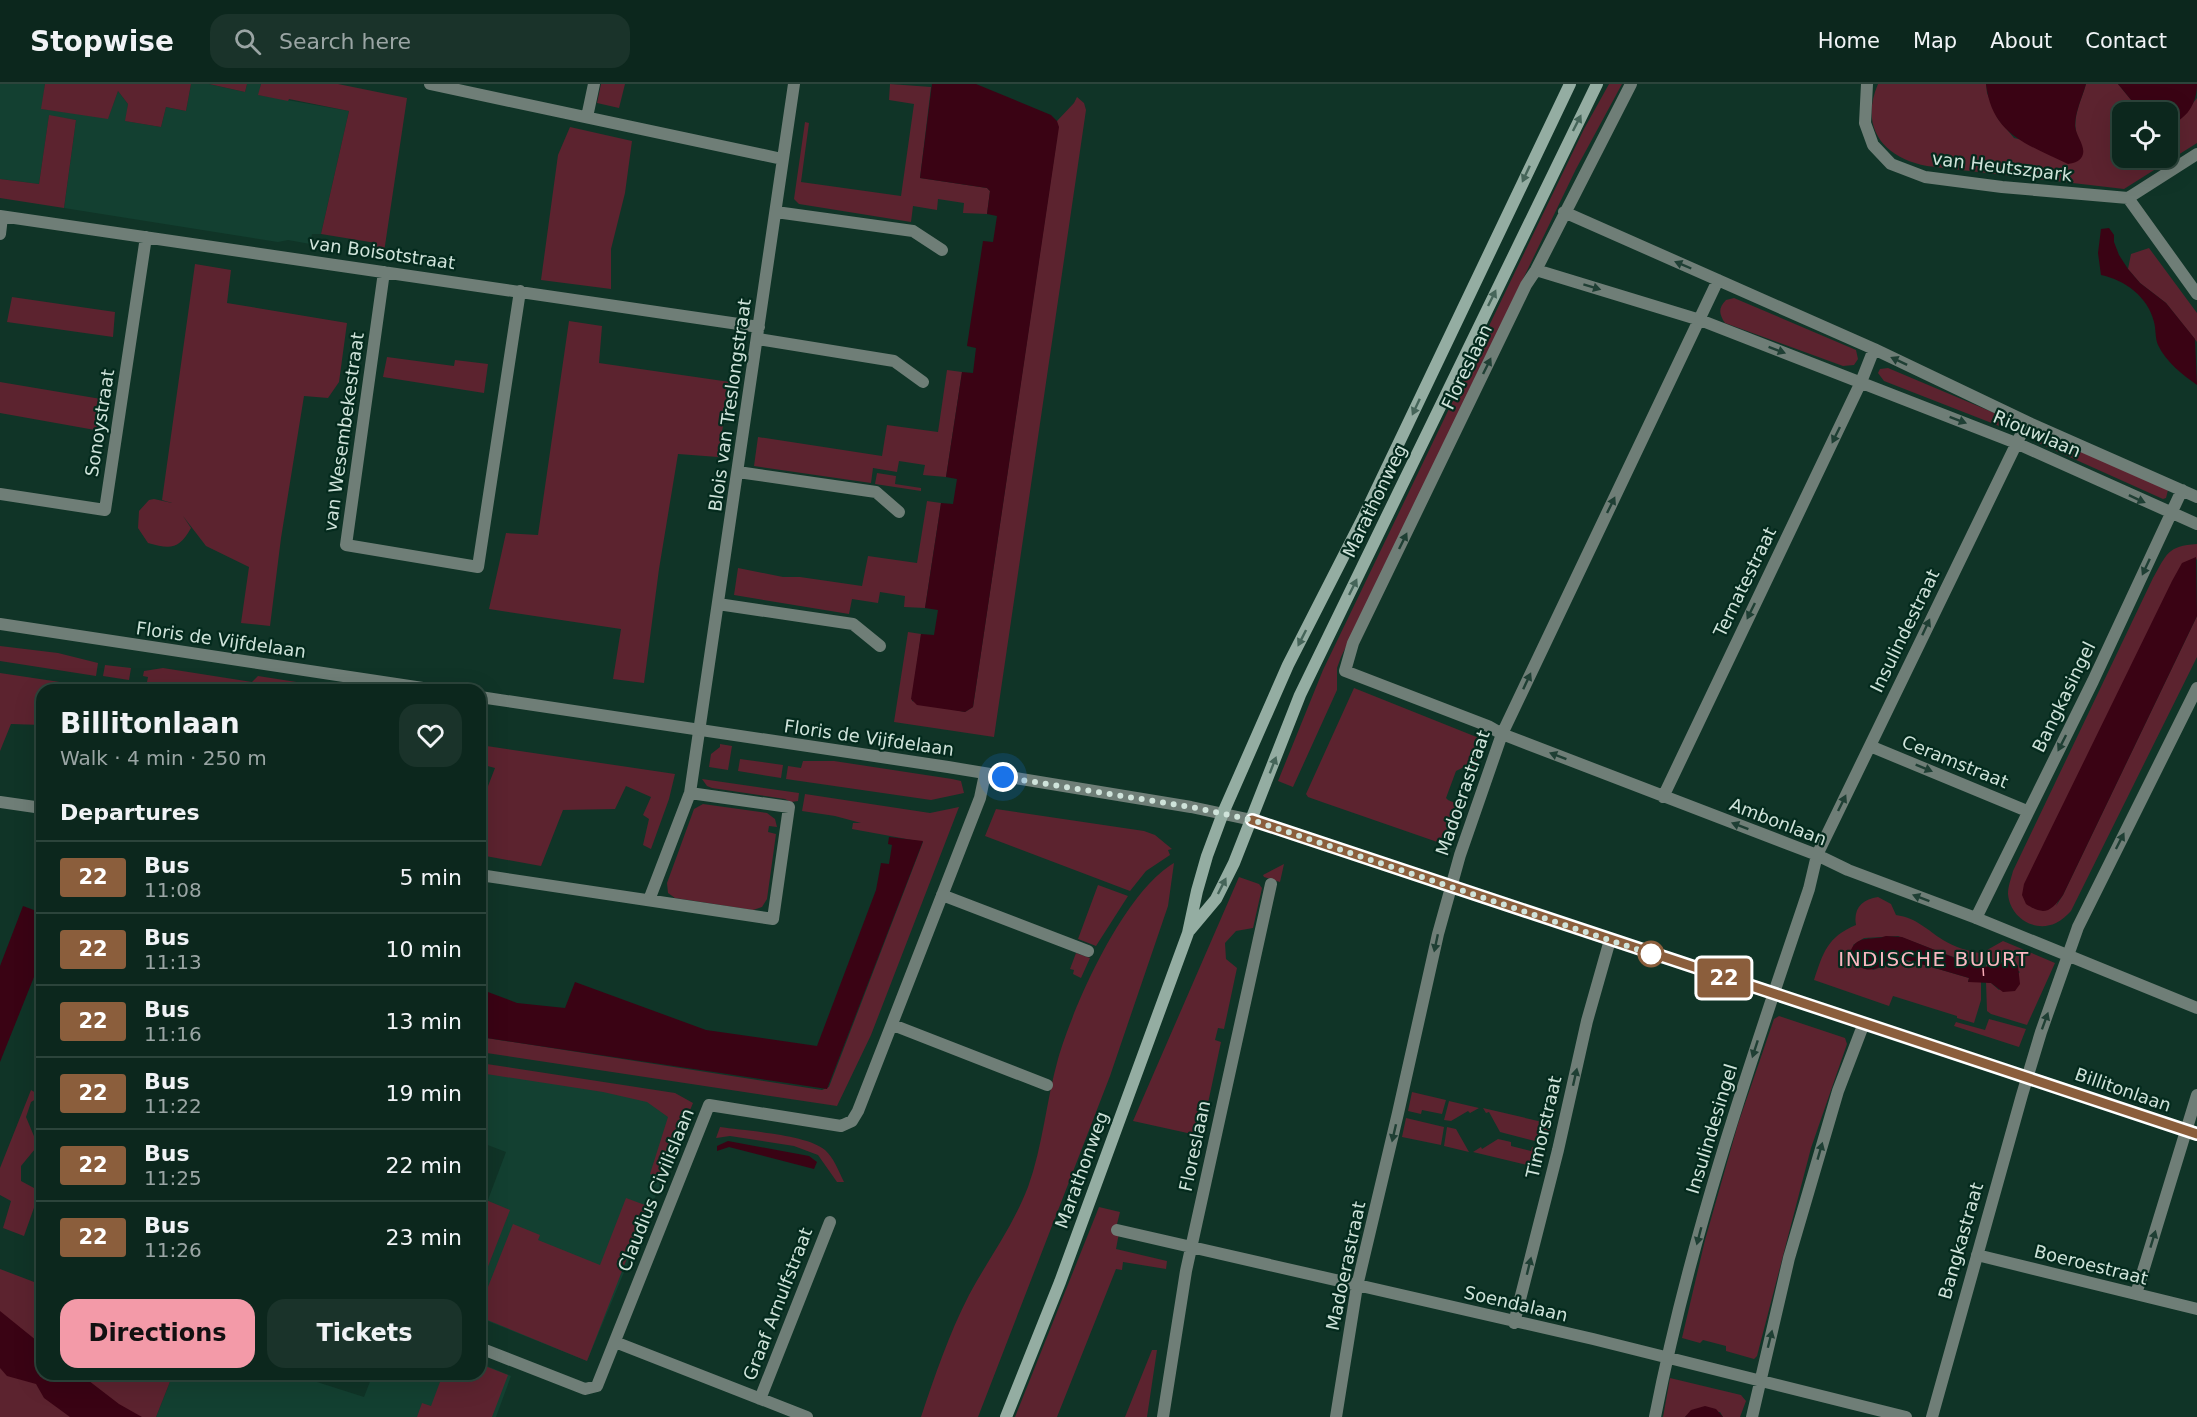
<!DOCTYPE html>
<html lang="en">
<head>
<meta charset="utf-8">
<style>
  :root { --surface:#0c271d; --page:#1a332a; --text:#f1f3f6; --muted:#9aa5a4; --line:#2c443b; --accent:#f39aa8 }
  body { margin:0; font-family:"DejaVu Sans",sans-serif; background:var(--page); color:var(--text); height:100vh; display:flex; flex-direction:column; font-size:22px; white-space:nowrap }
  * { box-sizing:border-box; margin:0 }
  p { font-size:20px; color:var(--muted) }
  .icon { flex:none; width:33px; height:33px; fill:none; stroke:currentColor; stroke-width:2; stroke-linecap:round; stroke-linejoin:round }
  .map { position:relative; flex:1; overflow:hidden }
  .sheet { position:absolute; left:36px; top:600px; width:450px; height:696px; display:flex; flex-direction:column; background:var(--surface); border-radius:18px; box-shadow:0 6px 24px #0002,0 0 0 2px var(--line) }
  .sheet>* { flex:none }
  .badge { padding:0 12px; border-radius:4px; font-size:21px; line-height:39px }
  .controls { position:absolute; left:2112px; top:18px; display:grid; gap:12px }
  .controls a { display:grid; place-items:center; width:66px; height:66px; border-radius:12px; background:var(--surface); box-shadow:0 6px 24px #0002,0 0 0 2px var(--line); font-size:30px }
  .you { position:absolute; width:30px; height:30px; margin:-15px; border:4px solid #fff; border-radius:50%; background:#1a73e8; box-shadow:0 0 0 9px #1a73e833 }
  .map>.badge { position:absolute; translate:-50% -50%; box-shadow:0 0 0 3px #fff }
  h2 { padding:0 24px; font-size:22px; line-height:54px }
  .round { display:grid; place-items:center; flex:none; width:63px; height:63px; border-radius:18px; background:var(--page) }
  .summary { display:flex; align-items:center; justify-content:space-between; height:102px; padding:0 24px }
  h1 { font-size:28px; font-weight:700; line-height:45px }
  .primary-button { display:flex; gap:12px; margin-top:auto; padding:12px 24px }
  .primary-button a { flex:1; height:69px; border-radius:18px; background:var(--accent); color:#111; font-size:24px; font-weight:700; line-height:69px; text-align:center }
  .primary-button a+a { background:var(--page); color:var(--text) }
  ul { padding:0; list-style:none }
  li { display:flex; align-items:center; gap:18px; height:72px; padding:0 24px; border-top:2px solid var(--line) }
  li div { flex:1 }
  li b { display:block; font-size:22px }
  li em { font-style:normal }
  li .badge { min-width:66px; font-weight:700; text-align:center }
  header { display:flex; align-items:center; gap:36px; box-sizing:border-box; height:84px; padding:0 30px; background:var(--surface); border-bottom:2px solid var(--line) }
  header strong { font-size:28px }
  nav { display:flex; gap:33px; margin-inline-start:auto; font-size:21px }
  .search { width:420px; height:54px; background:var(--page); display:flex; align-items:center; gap:15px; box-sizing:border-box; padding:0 21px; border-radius:18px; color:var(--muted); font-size:22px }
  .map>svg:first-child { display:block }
  .built { fill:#134031 }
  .green { fill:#5c232f }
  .water { fill:#3a0314 }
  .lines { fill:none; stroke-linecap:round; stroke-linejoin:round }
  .ferry { stroke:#f9acb8; stroke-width:1.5; stroke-dasharray:8 6; stroke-linecap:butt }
  .minor { stroke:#6f7e77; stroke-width:12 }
  .tertiary { stroke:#6f7e77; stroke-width:12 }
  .secondary { stroke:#94ada2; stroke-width:12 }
  .oneway { fill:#456559 }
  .oneway2 { fill:#1f3f34 }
  .line-casing { stroke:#fff; stroke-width:14 }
  .line { stroke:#8b5e3c; stroke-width:9 }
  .walk { stroke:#cfe3da; stroke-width:6; stroke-dasharray:0 10.8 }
  .stop-dot { fill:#fff; stroke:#8b5e3c; stroke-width:3 }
  .labels { text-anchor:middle; stroke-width:4.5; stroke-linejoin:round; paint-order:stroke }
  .street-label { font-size:18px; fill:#cfe3da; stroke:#042a1d }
  .neighbourhood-label { font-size:20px; letter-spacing:1.5px; fill:#fbb7c1; stroke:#042a1d }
</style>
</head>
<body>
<header>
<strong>Stopwise</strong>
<div class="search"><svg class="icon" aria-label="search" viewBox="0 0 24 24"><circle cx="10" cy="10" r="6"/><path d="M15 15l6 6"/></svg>Search here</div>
<nav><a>Home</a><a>Map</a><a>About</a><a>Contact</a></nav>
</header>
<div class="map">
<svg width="2197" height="1333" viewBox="0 0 2197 1333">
  <rect width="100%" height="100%" fill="#103427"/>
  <path class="built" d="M0,0H45L42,25L108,34L118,7L128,20L126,37L161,43L166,23L186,27L191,0H209L245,8L247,0H261L259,11L349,27L321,150H312L310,160L288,156L278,158L64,124L76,36L49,32L39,100L0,95Z
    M480,982L675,1012L689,1032L587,1277L480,1234V1137L506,1068L485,1060L480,1054Z
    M480,1279L511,1292L496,1333H156L173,1290H292L364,1313L373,1290H480Z"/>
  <path class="green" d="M45,0H191L186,27L166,23L161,43L125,37L128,20L118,7L108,35L41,25Z
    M209,0H247L245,8Z
    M261,0H338L407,14L383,175L373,173L376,159L321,150L349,27L289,15L288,17L258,11Z
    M601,0H625L619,24L597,19Z
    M890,0L931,3L920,94L987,104L990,107L987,130L963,129L964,119L938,115L937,126L913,122L911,138L799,120L794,115L805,38L809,39L801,98L901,112L914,20L889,16Z
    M1609,0H1622L1576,85L1341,573L1337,584V606L1293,703L1278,697L1323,586L1584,45Z
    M1878,0H1986L1987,9L1998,35L2014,54L2083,70C2083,61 2077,55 2076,47C2073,31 2082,15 2086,0H2118L2141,28H2122V74H2168V41L2180,35L2197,14V59L2124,105L1927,82C1884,74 1859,44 1878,0Z
    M1077,13L1084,19L1086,26L994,653L894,638L908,548L921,550L912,617L965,628L973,623L1057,53V37L1074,19Z
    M49,31L76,36L64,124L0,114V95L39,100Z
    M570,43L632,57L625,109L611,165V205L541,196L558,71Z
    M2149,164L2197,229V258L2166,219L2140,199L2128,185L2131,170Z
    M195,180L231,186L227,219L347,239L339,298L328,314L304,312L281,454L270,542L241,539L249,483L206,462L183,432L191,444C179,466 170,465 148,459L138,444L139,427L149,416L154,415L172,419L162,416Z
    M12,213L115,228L113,253L7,238Z
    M1734,214L1856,266L1858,275L1854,281L1843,282L1725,239C1719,230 1718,224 1726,216Z
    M569,237L602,242L599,279L730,298L718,373L678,370L659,485L644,599L613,595L621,545L489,525L506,449L538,451Z
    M387,273L454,282L455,276L488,280L484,309L383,293Z
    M1888,284L2011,336L2013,343L2007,345L1884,297L1878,289L1880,285Z
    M947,286L962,288L946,393L923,391L925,381L899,377L897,388L873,384L871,399L754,382L758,353L882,372L887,341L938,348Z
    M0,298L101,315L99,340L95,346L0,329Z
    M2039,348L2168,406L2166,414L2163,415L2034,357V351Z
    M877,389L896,392L895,400L921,404V407L875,400Z
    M927,417L941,419L925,524L904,523L905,512L880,508L878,519L852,515L849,530L734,511L738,484L783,493H800L862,502L868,472L917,479Z
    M2197,460V474L2056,822L2063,811L2197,532V573L2071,827C2067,831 2062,836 2056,839C2035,849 2010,834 2008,810C2008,802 2011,795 2013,787L2153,494C2167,470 2167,462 2197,460Z
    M0,562L58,569L98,579L96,592L0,577Z
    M105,581L131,584L129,596L103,592Z
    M163,584L252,598L258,592L303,599V605L305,606H198L147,598L148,593L143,592L144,587Z
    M0,589L113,606H42V641L11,640L0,667Z
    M1354,604L1484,656L1473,688L1462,684L1456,687L1446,714L1448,716L1460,721L1446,761L1322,718L1308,713L1306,710Z
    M720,660L732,662L728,686L709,683L711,670L720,663Z
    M480,661L675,690L669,715L651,765L643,761L649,735L643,731L651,713L626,702L615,725L563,726L541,782L480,771V723L495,684L480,680Z
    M740,675L783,681L781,694L738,687Z
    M803,677H834L952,695L961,697L964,709L931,716L786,695L788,682L801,684Z
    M702,695L799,709L798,717L791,718L785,715L712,704L707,702Z
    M805,710L930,729L959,723L871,951L837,1022L480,968V953L822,1006L829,1003L923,758L852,745L853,739H861L835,732L802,727Z
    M703,720L767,729L775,735L777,743L769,742L768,748L776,750L767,815L762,823L753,826L675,814L668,809L667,799L694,725Z
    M996,725L1144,747L1155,751L1172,765L1168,766L1170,771L1146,787L1130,807L985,752Z
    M1174,779L1168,822L1110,992L978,1333H921C935,1291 949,1250 969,1211C989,1174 1013,1142 1028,1103C1043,1062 1046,1017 1058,975C1074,920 1124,808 1174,779Z
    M1284,780L1280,798L1264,793L1263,791Z
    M1239,793L1259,800L1262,804L1253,844L1236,847L1225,859L1226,875L1237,884L1224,945L1218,944L1215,956L1221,958L1201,1052L1133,1037Z
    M1098,801L1128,812L1096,862L1078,855Z
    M1878,813L1891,820L1896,831C1917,834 1927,846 1943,856C1955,863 1967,867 1980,869V883L1898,852L1864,854L1853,861L1873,886L1904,875L1969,894L1968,898H1981V916L1974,939L1957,934V932L1893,912L1889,922L1814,896C1823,869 1827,853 1856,841C1853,825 1862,815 1878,813Z
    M2003,857L2055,879L2027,941L1991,930L1987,927L1986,898L1991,899L1999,906L2020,888L2005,877L1986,883L1987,866Z
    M1076,869L1090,874L1081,894L1073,890L1074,886L1070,885Z
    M1779,932L1845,954L1847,960L1811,1064L1757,1272L1754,1275L1726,1267V1262L1703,1256L1700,1259L1682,1254L1705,1156L1738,1040L1774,935Z
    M1989,935L2026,945L2019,963L1954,942L1956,938L1985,946Z
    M480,979L675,1009L693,1019L662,1095L650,1090L668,1033L647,1018L603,1008L480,989Z
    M31,1006L41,1012L31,1018L26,1033L36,1057L35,1065L21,1082V1097L34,1104L42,1103V1119L36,1118L24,1152L3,1144L11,1117L0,1111V1084Z
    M1412,1008L1446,1016L1442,1030L1422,1026L1421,1030L1408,1027Z
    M1449,1017L1479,1024L1470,1029L1468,1027L1451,1037L1444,1036Z
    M1483,1024L1551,1040L1548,1053L1541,1051L1539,1058L1500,1048L1489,1028L1486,1029Z
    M1406,1034L1444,1043L1441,1061L1402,1053Z
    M720,1043C745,1047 807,1050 825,1066C834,1074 838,1086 844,1098H837L818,1071L794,1062L730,1052L716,1054Z
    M1447,1043L1456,1045L1469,1068L1444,1062Z
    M1498,1055L1511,1058V1062L1531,1067L1532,1063L1537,1064L1536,1071L1543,1072L1540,1084L1473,1068L1481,1063L1482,1065Z
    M626,1114L645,1121V1128L587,1277L480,1233V1223L513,1140L540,1151L538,1156L600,1181Z
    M486,1116L510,1126L480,1203V1132Z
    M1099,1123L1120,1128L1115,1148L1119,1149L1116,1165L1167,1177L1166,1185L1123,1178L1122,1186L1116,1185L1057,1333H1015Z
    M0,1185L42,1201V1290H173L156,1333H0Z
    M1152,1266H1157L1147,1333H1125Z
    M480,1280L508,1291L492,1333H417L422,1319L431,1322L443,1290H480Z
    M1670,1294L1741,1311L1746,1317L1740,1333H1723L1720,1328L1687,1331L1685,1333H1663Z"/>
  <path class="water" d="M932,0H976L1051,31L1057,37L1059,43L973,623L965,628L917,621L911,615L921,550L934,551L938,526L925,524L941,419L953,420L957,395L946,393L962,288L973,289L976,264L967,262L983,157L993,158L997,132L987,130L990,107L987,104L920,94Z
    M1986,0H2086C2082,14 2075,28 2075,42C2076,52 2085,61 2083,70C2081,77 2075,79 2068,80C2027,60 1992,51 1986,0Z
    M2118,0H2197C2197,19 2187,36 2168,41V28H2141Z
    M2109,144L2114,151V158L2119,171L2128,185L2140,199L2166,219L2195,255L2197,301C2183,291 2166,278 2158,261C2155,254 2156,245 2154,238C2148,213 2125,196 2101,191L2098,169L2101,145Z
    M2196,473L2197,532L2063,811C2051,828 2044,832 2026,820L2022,811L2024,800L2172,497L2182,479Z
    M889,753L923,757L827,1005L480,953V905L517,919L565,924L575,898L706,946L817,962L876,806L881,779L889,780L892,761L888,760Z
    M23,822L42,829V888H36L0,978V882Z
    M1886,852L1902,853L1980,884L2012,877L2018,882L2020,900L2015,907L2003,908L1991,899L1968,898L1969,894L1904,875L1903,878C1882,875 1872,897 1853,877L1851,866C1858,850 1873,857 1886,852Z
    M728,1057L809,1072L817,1078L814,1085L729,1063L717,1067V1062Z
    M0,1227L42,1261V1290H80L119,1320L142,1333H70L44,1314L36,1300L7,1292L0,1284Z
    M1705,1322L1716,1325L1723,1333H1685L1691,1326Z"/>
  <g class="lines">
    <path class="ferry" d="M1983,884L1984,898"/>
    <path class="minor" d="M430,0L782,75
      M1631,0L1536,186L1526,201L1353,559L1345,587L1488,642L1502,650L1817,771L1848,786L1976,834L2197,924
      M1867,0L1865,39L1873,61L1891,80L1925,93L2002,103L2128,114L2197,70
      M587,33L594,0
      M2128,114L2197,210
      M776,128L913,147L942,166
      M1564,128L1874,265L2027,338L2197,413
      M0,132L759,243
      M0,150L2,133
      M1536,186L1700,236L2016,359L2197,440
      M384,188L346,461L478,483L520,207
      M758,255L894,277L923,298
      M738,388L876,408L899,428
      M0,410L105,426L146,153
      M718,520L853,540L880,562
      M1870,662L2027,727
      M1663,713L1861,298L1874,265
      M0,718L42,724
      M480,791L773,835L789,723L690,709
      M942,811L1088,867
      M649,816L690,709L794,0
      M1976,834L2093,597L2182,406
      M893,941L1047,1001
      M1117,1146L1593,1255L1906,1333
      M1977,1171L2197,1225
      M2136,1210L2197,1011
      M1514,1239L1558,1066L1587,937L1610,856
      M615,1258L807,1333
      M480,1264L585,1305L597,1302L709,1021L841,1042L852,1037L858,1027L980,714L985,690
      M760,1315L830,1138
      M1163,1333L1186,1187L1271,800
      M1336,1333L1357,1202L1398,1029L1438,850L1460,771L1502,650L1718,196
      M1655,1333C1690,1153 1750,979 1809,805L1817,771L2027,338
      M1752,1333L1789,1174L1838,1007L1864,939
      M1932,1333L2022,1011L2041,948L2078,843L2197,604"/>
    <path class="tertiary" d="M0,540L436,606
      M480,613L948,683L1191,723L1252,736L2197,1050"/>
    <path class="secondary" d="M1190,846L1216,815L1234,779L1300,611L1597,0
      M1006,1333L1060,1198L1188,849L1197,807L1207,772L1223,729L1288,581L1363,434L1570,0"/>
  </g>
  <defs><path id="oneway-solid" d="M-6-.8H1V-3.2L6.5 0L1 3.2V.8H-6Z" transform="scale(1.5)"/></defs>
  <g class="oneway">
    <use href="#oneway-solid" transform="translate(1577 39) rotate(-63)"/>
    <use href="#oneway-solid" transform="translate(1526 90) rotate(115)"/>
    <use href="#oneway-solid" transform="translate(1492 214) rotate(-64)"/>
    <use href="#oneway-solid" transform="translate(1416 323) rotate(115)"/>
    <use href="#oneway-solid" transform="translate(1353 503) rotate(-64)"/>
    <use href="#oneway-solid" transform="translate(1302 554) rotate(117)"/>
    <use href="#oneway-solid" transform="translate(1273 681) rotate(-69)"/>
    <use href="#oneway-solid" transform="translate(1222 802) rotate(-63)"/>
  </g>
  <g class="oneway2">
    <use href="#oneway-solid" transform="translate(1683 181) rotate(-157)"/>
    <use href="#oneway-solid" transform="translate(1592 203) rotate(17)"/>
    <use href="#oneway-solid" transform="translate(1777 266) rotate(21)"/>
    <use href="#oneway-solid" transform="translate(1899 277) rotate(-155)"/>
    <use href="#oneway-solid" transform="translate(1487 282) rotate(-64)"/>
    <use href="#oneway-solid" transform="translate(1958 336) rotate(21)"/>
    <use href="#oneway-solid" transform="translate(1836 351) rotate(116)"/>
    <use href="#oneway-solid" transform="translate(2137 415) rotate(25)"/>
    <use href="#oneway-solid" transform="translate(1611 421) rotate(-64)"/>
    <use href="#oneway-solid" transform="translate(1403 457) rotate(-64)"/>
    <use href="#oneway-solid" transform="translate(2146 483) rotate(115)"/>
    <use href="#oneway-solid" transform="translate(1751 527) rotate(116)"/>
    <use href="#oneway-solid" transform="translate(1926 543) rotate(-65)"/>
    <use href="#oneway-solid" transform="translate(1527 597) rotate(-65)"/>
    <use href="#oneway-solid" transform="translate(2062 659) rotate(117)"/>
    <use href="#oneway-solid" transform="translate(1558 672) rotate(-159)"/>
    <use href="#oneway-solid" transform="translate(1924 684) rotate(22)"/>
    <use href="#oneway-solid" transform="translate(1842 719) rotate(-64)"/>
    <use href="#oneway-solid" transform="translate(1740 742) rotate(-159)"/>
    <use href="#oneway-solid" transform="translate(2120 757) rotate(-63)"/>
    <use href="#oneway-solid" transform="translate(1921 814) rotate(-159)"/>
    <use href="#oneway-solid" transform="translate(1436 859) rotate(102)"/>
    <use href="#oneway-solid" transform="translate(2045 937) rotate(-70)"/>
    <use href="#oneway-solid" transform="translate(1755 965) rotate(108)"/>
    <use href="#oneway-solid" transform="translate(1575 993) rotate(-77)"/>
    <use href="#oneway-solid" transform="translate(1394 1049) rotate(103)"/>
    <use href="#oneway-solid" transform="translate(1820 1067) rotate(-74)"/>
    <use href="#oneway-solid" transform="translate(1699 1152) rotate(105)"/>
    <use href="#oneway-solid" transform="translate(2153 1155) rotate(-73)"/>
    <use href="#oneway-solid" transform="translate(1529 1182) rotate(-76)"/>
    <use href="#oneway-solid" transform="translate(1770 1255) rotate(-76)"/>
  </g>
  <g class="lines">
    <g class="line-casing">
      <path id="line" d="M1252,736L2197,1050"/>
    </g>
    <use href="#line" class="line"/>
    <path class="walk" d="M1003,693L1191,723L1252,736L1651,870"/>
  </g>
  <circle class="stop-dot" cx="1651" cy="870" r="12"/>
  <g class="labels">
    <g class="street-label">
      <text transform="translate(2002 83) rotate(7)" y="6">van Heutszpark</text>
      <text transform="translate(382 169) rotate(8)" y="6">van Boisotstraat</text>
      <text transform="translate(1467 283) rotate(-64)" y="6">Floreslaan</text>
      <text transform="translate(730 321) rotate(-82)" y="6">Blois van Treslongstraat</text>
      <text transform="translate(100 339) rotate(-81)" y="6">Sonoystraat</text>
      <text transform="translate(344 348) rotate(-82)" y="6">van Wesembekestraat</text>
      <text transform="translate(2037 350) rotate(23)" y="6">Riouwlaan</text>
      <text transform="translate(1375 417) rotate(-64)" y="6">Marathonweg</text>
      <text transform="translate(1745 498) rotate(-64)" y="6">Ternatestraat</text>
      <text transform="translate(1905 547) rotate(-64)" y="6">Insulindestraat</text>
      <text transform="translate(221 556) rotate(8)" y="6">Floris de Vijfdelaan</text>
      <text transform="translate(2064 613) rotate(-64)" y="6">Bangkasingel</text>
      <text transform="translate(869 654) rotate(8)" y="6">Floris de Vijfdelaan</text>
      <text transform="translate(1955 678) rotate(22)" y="6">Ceramstraat</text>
      <text transform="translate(1463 709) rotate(-71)" y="6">Madoerastraat</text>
      <text transform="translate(1778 738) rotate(21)" y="6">Ambonlaan</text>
      <text transform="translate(2123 1006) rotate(19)" y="6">Billitonlaan</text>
      <text transform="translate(1544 1043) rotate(-77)" y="6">Timorstraat</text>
      <text transform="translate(1712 1045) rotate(-73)" y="6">Insulindesingel</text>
      <text transform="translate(1195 1062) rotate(-78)" y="6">Floreslaan</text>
      <text transform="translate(1082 1086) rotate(-70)" y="6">Marathonweg</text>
      <text transform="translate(656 1106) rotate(-68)" y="6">Claudius Civilislaan</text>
      <text transform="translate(1961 1157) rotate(-74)" y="6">Bangkastraat</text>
      <text transform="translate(2091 1181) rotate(14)" y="6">Boeroestraat</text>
      <text transform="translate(1346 1182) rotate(-78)" y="6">Madoerastraat</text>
      <text transform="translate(778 1220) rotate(-69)" y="6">Graaf Arnulfstraat</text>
      <text transform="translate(1516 1220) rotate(13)" y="6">Soendalaan</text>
    </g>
    <g class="neighbourhood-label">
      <text x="1934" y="882">INDISCHE BUURT</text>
    </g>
  </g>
</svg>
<div class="controls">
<a><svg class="icon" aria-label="locate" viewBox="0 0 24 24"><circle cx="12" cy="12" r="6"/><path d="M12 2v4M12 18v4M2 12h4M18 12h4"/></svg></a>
</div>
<div class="you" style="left:1003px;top:693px"></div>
<b class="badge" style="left:1724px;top:894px;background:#8b5e3c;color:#fff">22</b>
<section class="sheet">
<div class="summary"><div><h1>Billitonlaan</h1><p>Walk · 4 min · 250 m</p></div><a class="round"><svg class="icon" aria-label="heart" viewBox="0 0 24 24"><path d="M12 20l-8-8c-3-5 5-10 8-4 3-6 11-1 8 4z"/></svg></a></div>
<h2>Departures</h2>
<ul>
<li><span class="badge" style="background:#8b5e3c;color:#fff">22</span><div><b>Bus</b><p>11:08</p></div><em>5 min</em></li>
<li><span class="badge" style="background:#8b5e3c;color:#fff">22</span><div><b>Bus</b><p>11:13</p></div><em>10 min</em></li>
<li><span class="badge" style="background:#8b5e3c;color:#fff">22</span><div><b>Bus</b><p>11:16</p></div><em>13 min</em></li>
<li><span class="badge" style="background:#8b5e3c;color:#fff">22</span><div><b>Bus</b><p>11:22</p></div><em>19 min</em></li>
<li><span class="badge" style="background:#8b5e3c;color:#fff">22</span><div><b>Bus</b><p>11:25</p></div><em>22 min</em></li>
<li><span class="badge" style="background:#8b5e3c;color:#fff">22</span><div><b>Bus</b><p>11:26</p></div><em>23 min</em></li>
</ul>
<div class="primary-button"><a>Directions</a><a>Tickets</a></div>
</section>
</div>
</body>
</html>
